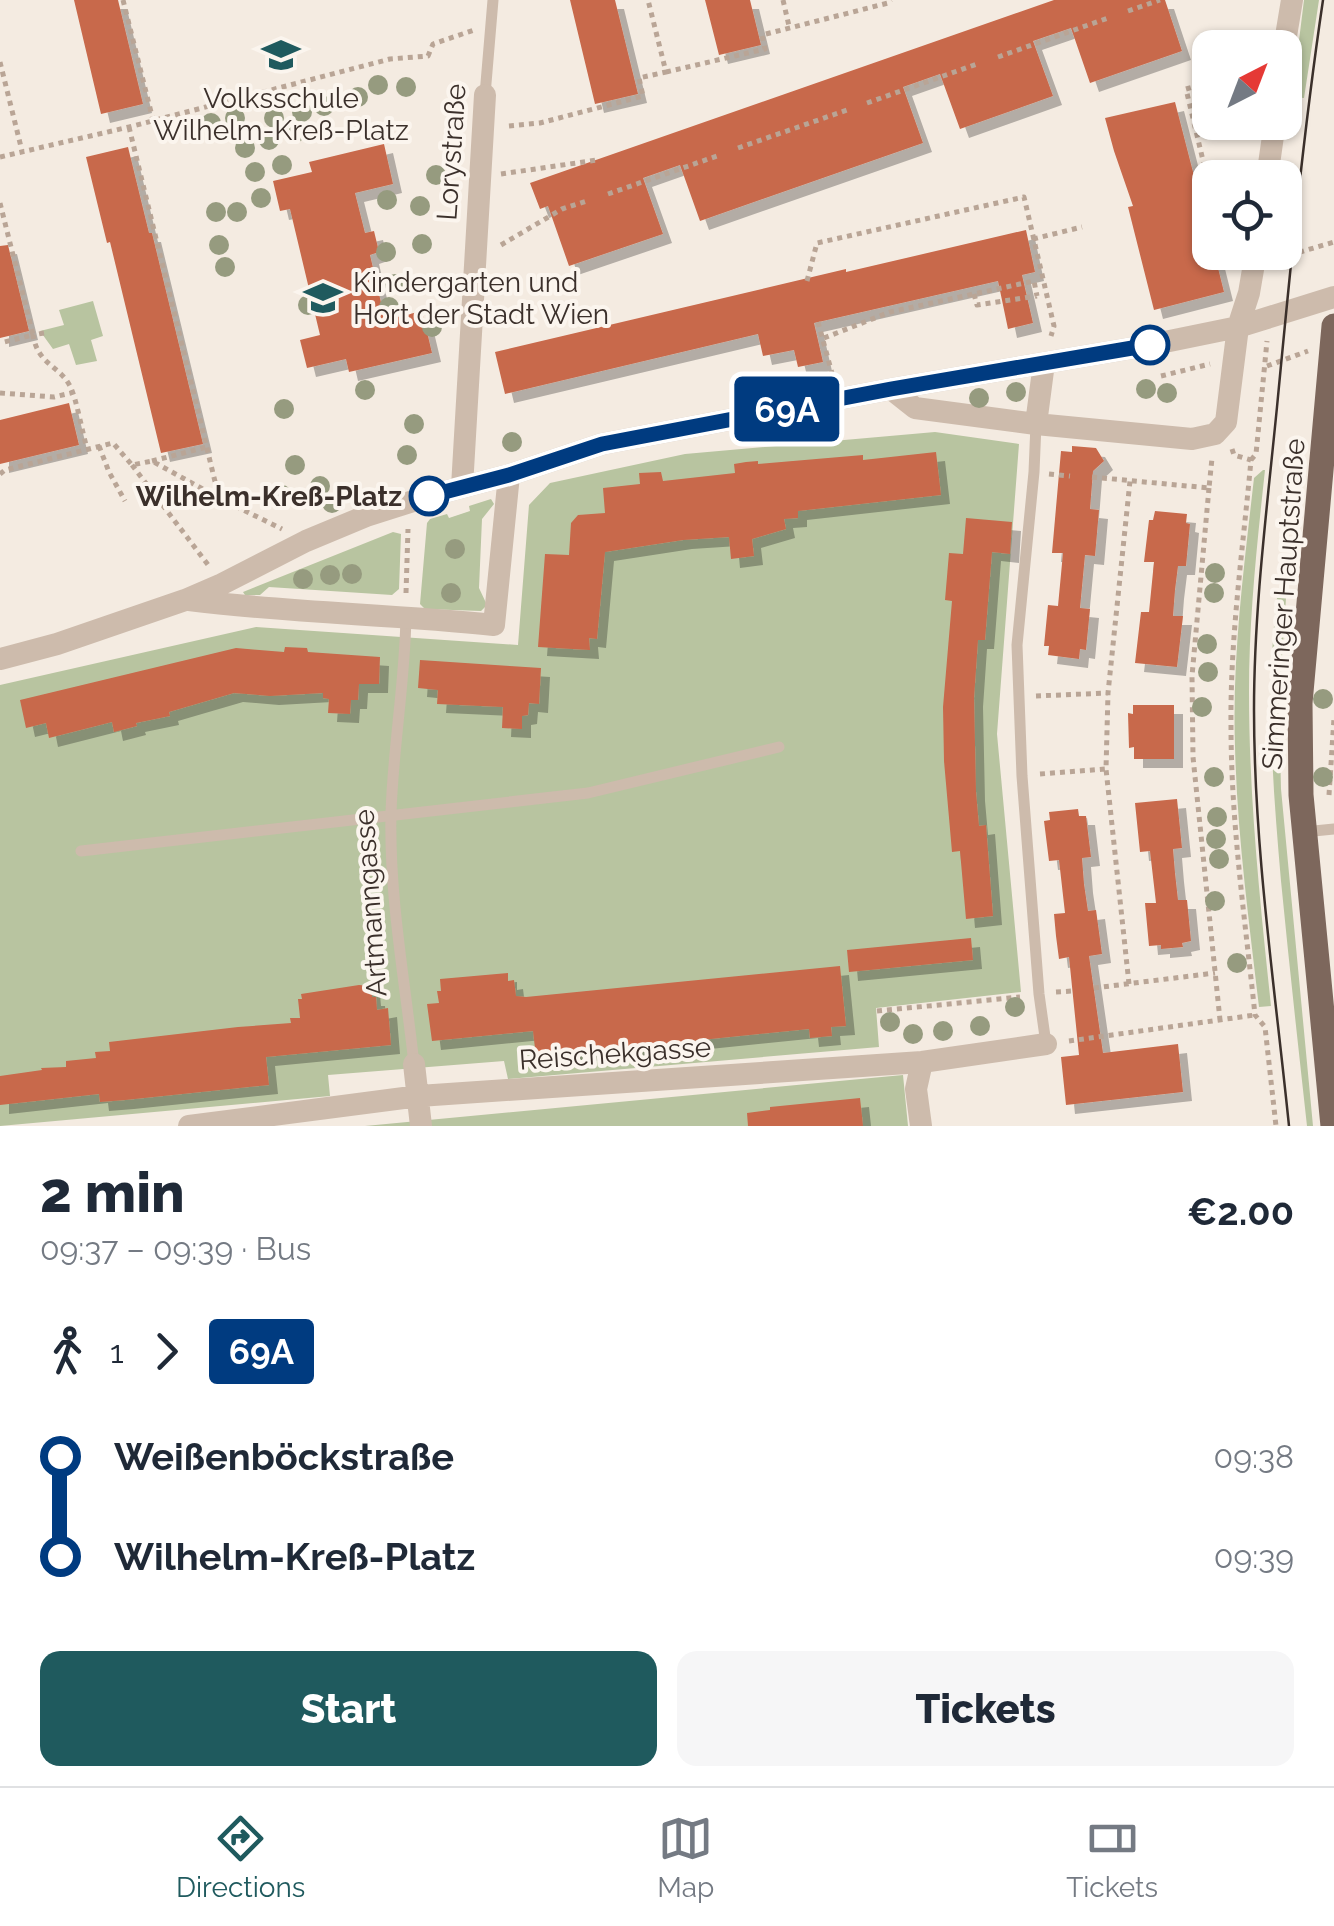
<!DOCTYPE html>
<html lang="en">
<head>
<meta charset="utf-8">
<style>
  :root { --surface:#fff; --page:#f6f6f7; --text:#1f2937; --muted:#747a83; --line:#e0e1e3; --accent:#1f5a5e }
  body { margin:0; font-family:Raleway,sans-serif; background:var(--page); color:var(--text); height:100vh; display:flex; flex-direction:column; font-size:38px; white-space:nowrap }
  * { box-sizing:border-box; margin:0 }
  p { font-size:32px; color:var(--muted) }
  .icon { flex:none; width:55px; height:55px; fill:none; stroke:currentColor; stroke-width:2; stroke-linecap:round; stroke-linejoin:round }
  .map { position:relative; height:1126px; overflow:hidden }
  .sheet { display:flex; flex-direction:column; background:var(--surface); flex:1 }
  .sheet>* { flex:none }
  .badge { padding:0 20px; border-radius:8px; font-size:35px; line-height:65px }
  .needle { width:65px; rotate:42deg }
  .tools { position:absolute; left:1192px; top:30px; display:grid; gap:20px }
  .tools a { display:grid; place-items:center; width:110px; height:110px; border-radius:20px; background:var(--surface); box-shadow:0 2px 8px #0004; font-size:50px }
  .map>.badge { position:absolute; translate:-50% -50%; box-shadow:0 0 0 5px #fff }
  .legs { display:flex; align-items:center; gap:15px; height:110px; padding:0 40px; font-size:32px }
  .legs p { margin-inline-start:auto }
  .headline { display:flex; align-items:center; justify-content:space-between; height:170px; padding:0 40px }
  h1 { font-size:55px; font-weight:800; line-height:75px }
  .primary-button { display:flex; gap:20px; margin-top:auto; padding:20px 40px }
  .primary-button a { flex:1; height:115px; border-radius:20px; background:var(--accent); color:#fff; font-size:40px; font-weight:800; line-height:115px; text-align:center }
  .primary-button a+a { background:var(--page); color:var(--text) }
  ul { padding:0 40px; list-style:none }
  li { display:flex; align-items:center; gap:35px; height:100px; font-size:38px }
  li i { display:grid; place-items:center; width:15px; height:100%; margin:0 12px; background:currentColor }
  li i::after { content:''; width:25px; height:25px; margin:-12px; border:8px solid; border-radius:50%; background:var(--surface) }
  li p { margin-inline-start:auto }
  li:first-child i { background:linear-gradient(#0000 50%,currentColor 0) }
  li:last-child i { background:linear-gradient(currentColor 50%,#0000 0) }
  .menu { display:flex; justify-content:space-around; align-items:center; height:140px; border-top:2px solid var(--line); background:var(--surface); font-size:28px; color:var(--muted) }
  .menu a { display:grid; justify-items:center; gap:5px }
  .menu .selected { color:var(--accent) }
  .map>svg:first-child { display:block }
  .green { fill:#b8c4a0 }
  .building { fill:#c8694b; filter:url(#shadow) }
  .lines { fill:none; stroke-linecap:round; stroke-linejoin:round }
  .path { stroke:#b9a596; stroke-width:5; stroke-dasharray:5 5; stroke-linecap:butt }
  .lane { stroke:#cdbbac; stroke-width:11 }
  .street { stroke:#cdbbac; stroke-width:22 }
  .primary { stroke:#7d675c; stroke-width:25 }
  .tram { stroke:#3b302b; stroke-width:2.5 }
  .tree { fill:#969b7f }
  .line-1-casing { stroke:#fff; stroke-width:22 }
  .line-1 { stroke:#003b80; stroke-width:15 }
  .stop-1-dot { fill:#fff; stroke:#003b80; stroke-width:5 }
  .labels { text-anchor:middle; stroke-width:8; stroke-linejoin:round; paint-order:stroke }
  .poi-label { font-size:28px; fill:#3b302b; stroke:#fbf5ee }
  .street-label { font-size:28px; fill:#3b302b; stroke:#fbf5ee }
  .stop-label { font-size:28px; font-weight:bold; fill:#3b302b; stroke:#fbf5ee; text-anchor:end }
</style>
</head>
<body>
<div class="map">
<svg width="1334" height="1126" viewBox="0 0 1334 1126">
  <defs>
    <filter id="shadow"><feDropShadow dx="9" dy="9" stdDeviation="0" flood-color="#0004"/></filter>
  </defs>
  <rect width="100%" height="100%" fill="#f4ebe1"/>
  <path class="green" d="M1304,0H1319L1304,98L1292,97Z
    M93,301L103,336L91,340L97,361L76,365L69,344L53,349L40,331L64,325L59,310Z
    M935,432L1019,444L997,734L1021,992L876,1008L879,1047L508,1079L504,1061L328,1075L330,1096L0,1126V685L256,627L518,645L529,505L550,483L685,454Z
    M1263,470H1265C1257,544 1249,618 1249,692C1249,798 1260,902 1271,1006L1259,1007C1249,921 1237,833 1235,746C1232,657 1244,567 1254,478Z
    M491,499L494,504L482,519L479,588L487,605L481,611L425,609L420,604L427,523L430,519L447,514L449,518L470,511L469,506Z
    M393,532L401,534L399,589L392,595L269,587L260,595H245L243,592Z
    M1277,598H1286L1279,706L1281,789L1313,1126H1307C1298,1045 1289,963 1281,881C1273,788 1265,691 1277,598Z
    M903,1075L908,1126H365Z"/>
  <path class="building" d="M74,0H118L143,104L101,114Z
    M570,0H615L638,94L595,104Z
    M705,0H750L761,45L719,55Z
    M1054,0H1165L1182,51L1090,83L1071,28L1033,41L1053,96L960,129L940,74L903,87L923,143L700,221L680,165L643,178L663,234L569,266L548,206L540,209L530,183Z
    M1175,102L1210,238V252H1214L1224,292L1154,310L1128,207L1133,206L1114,151L1105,118Z
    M384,144L393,184L355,193L365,233L374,231L379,252L370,255L385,320L422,311L432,353L349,372L346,359L307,368L300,340L320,335L290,209L280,211L273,181L312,172L309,162Z
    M128,147L149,233H152L203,444L161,453L110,242L107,243L86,157Z
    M1026,230L1035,272L1022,275L1033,323L1008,329L998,281L814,323L823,362L798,367L794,350L763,356L758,334L505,394L495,352L846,269V272Z
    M8,245L29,331L0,338V246Z
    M69,403L79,445L0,464V420Z
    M1072,446L1096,448L1104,461L1093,471L1090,509L1099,510L1095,556L1085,555L1080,608L1090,609L1086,650L1080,649L1079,659L1048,655L1049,646H1044L1048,605L1058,606L1063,553H1052L1061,451L1072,452Z
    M936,452L941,495L798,511V518L784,519L786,529L752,539L754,556L731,559L729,537L683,540L605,552L597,639L589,638L590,650L538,647L545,554L569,555L571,523L578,515L605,513L603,488L640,484L639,473L661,472L663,481L735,473L734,464L746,462L758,461V464L863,455V460Z
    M1155,511L1187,514L1186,523L1190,524L1186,566H1178L1175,590L1173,616H1183L1177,667L1135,663L1141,612H1149L1154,562H1144L1149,520H1153Z
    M966,518L1012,522L1010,554L992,552L985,640H978L974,698L976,792L979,826L986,825L993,916L966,919L960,851L952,852L944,761L943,707L952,601L945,600L949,553L963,554Z
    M285,647L307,648L308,652L380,657L379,684H359L358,700H351L350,714L328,713L329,699L323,698V693L270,696L234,693L169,712L170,716L136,723L137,726L114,732L112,722L49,738L46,723L26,728L20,700L236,648L284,652Z
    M420,660L541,668L539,704L529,703L528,715L522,716V729L502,728L503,707L437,704L438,690L418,688Z
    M1133,705H1174V759H1134V747L1129,748L1128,713L1133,714Z
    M1177,799L1182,848L1173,849L1175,873L1178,900H1187L1191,941L1182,943L1183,947L1161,949V945L1149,946L1145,903H1156L1150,851L1140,852L1135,803Z
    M1078,809L1079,816H1086L1091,857L1082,858L1084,884L1088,911L1096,910L1102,954L1089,956L1103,1053L1178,1044L1183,1092L1066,1105L1061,1057L1079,1055L1069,957L1059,959L1056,936L1054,914L1065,913L1059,860L1049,861L1044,821L1050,820L1049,812Z
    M971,938L973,960L849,972L847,950Z
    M840,966L846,1026L831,1027L832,1036L810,1038L809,1029L536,1057L533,1031L432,1041L427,1004L439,1003L437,991H441L440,979L508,973V981L514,980L516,996L526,997Z
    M359,985L371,986L372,997H376L377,1010L388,1008L391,1045L266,1057L269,1085L125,1100L100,1102L99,1094L0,1105V1076L42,1070L41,1068L66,1067V1061L96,1058L95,1052L110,1051L109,1042L238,1027L291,1023L290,1018H300L298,999H302L301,994Z
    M860,1098L863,1126H748L747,1113L770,1110V1107Z"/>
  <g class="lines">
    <path class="path" d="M123,0L153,120
      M783,0L789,26
      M1128,11L1160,0
      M998,57L1108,18
      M0,62L22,151
      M666,72L765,49L762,35L888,3L891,0
      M1210,82L1186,89L1210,190
      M867,103L977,64
      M509,126L540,123L643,96L639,78L666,72L648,0
      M129,127L219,498L282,529
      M738,148L847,110
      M0,157L129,127L390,59L428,56L433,44L474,30
      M1204,168L1246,169
      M501,174L597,160
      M608,194L717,156
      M0,203L33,335L0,343
      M1033,239L1082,227
      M501,245L562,209L587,201
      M1280,258L1334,242
      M807,281L817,243L1024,197L1054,326L1051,336
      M974,294L977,305L1037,296
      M818,322L833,377
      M44,333L33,335C38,365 59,365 70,386C77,400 82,432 87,448
      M824,338L890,312L1034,281L1037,296
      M1267,366L1308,351
      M1161,376L1210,364
      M0,393L54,397L71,393
      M99,446L109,472L125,501
      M1232,449L1234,455L1251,460C1243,548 1230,638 1231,726C1231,823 1245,919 1255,1015L1265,1027L1276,1126
      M1251,460L1256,454L1267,341
      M152,461L207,447
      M132,465L209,566
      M0,474L5,470L113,443L132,465L152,461L219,498
      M1049,474L1070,476
      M1092,477L1209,488L1212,458
      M1209,488L1192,676L1193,757L1220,1020
      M406,593L408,529
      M1036,696L1108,693
      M1040,774L1106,769
      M1329,795L1334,718
      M1129,984L1106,769L1108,693L1130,481
      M1094,988L1215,973
      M1056,992L1073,991
      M877,1011L1020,997
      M1069,1041L1255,1015"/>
    <path class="lane" d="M485,95L493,0
      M1036,424L1034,472L1017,645L1022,776L1039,994L1046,1044
      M406,616C405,682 393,747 391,813C389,897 405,981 414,1064
      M1304,832L1334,829
      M81,851L588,793L779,747"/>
    <path class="street" d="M1284,48L1292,0
      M1267,178L1275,122
      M891,389L915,408L1036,424L1192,439L1215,434L1226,422L1238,327L1249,293L1256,252
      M1036,424L1044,363
      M462,487L485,95
      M189,600C290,613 392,614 494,625L509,475
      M0,659L57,644L185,600L222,584L306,541L366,516L429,496L509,475L602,444L891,389L1150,345L1238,327L1334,297
      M414,1064L421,1126
      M189,1126L419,1096L922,1062L1046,1044
      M921,1126L916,1089L922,1062"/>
    <path class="primary" d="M1333,1126L1301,795L1300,703L1334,326"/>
    <path class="tram" d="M1289,1126C1275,988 1254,849 1254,710C1254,609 1267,508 1277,407C1290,271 1303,135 1323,0"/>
  </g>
  <g class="tree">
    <circle cx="378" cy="85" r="10"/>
    <circle cx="406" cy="87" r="10"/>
    <circle cx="358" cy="97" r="10"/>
    <circle cx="324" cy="106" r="10"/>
    <circle cx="302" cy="112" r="10"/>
    <circle cx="235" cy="118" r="10"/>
    <circle cx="274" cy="118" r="10"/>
    <circle cx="211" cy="123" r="10"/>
    <circle cx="191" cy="127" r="10"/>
    <circle cx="295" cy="133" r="10"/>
    <circle cx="269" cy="140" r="10"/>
    <circle cx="245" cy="148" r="10"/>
    <circle cx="282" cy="165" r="10"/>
    <circle cx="255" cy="172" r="10"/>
    <circle cx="436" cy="175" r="10"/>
    <circle cx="261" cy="198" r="10"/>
    <circle cx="387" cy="200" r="10"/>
    <circle cx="420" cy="206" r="10"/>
    <circle cx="216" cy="212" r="10"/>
    <circle cx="237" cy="212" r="10"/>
    <circle cx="422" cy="244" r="10"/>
    <circle cx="219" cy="245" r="10"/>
    <circle cx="386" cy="252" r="10"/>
    <circle cx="225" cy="267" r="10"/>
    <circle cx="395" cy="284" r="10"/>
    <circle cx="308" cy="305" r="10"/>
    <circle cx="389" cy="307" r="10"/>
    <circle cx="432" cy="327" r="10"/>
    <circle cx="1146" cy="389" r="10"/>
    <circle cx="365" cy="390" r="10"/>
    <circle cx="1016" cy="392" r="10"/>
    <circle cx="1167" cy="393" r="10"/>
    <circle cx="979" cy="398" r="10"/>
    <circle cx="284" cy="409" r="10"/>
    <circle cx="414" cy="424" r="10"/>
    <circle cx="512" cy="442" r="10"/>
    <circle cx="407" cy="455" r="10"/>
    <circle cx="295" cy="465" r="10"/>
    <circle cx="320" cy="486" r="10"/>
    <circle cx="282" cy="495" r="10"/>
    <circle cx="332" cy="503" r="10"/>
    <circle cx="455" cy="549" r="10"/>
    <circle cx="1215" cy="573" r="10"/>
    <circle cx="352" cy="574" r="10"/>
    <circle cx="330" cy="575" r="10"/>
    <circle cx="303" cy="579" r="10"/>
    <circle cx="451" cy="593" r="10"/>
    <circle cx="1214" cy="593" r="10"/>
    <circle cx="1207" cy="644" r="10"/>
    <circle cx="1208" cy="672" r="10"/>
    <circle cx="1323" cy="699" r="10"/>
    <circle cx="1202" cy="707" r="10"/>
    <circle cx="1214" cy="777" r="10"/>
    <circle cx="1323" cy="777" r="10"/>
    <circle cx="1217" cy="817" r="10"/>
    <circle cx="1216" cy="839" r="10"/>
    <circle cx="1219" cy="859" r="10"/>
    <circle cx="1215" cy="901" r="10"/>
    <circle cx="1237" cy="963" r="10"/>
    <circle cx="1015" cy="1007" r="10"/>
    <circle cx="890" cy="1022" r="10"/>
    <circle cx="980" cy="1026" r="10"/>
    <circle cx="943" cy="1031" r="10"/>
    <circle cx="913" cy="1034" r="10"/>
  </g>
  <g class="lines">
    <g class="line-1-casing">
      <path id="line-1" d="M429,496L509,475L602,444L891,389L1150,345"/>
    </g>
    <use href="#line-1" class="line-1"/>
  </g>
  <defs>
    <g id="school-bare" transform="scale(3)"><path d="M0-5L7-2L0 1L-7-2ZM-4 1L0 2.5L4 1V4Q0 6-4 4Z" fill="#1f5a5e" stroke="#fbf5ee" stroke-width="2.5" paint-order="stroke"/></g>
  </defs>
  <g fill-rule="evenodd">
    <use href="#school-bare" x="281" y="55"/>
    <use href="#school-bare" x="323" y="298"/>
  </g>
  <g class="stop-1-dot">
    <circle cx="1150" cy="345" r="18"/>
    <circle cx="429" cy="496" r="18"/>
  </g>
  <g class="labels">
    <g class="poi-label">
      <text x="281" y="108">Volksschule<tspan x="281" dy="32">Wilhelm-Kreß-Platz</tspan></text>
      <text x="353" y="292" text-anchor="start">Kindergarten und<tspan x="353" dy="32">Hort der Stadt Wien</tspan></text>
    </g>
    <g class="street-label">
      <text transform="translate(451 152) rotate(-86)" y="10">Lorystraße</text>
      <text transform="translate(1283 604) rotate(-86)" y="10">Simmeringer Hauptstraße</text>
      <text transform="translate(370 903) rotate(-94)" y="10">Artmanngasse</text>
      <text transform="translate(615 1053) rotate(-4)" y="10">Reischekgasse</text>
    </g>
    <g class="stop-label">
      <text x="402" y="506">Wilhelm-Kreß-Platz</text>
    </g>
  </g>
</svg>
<div class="tools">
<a><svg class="needle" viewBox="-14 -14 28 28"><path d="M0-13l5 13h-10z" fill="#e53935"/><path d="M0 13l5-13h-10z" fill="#747a83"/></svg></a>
<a><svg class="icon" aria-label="locate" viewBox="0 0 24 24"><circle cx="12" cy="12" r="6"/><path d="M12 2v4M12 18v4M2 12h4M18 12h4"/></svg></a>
</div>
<b class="badge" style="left:787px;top:409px;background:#003b80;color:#fff">69A</b>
</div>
<section class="sheet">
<div class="headline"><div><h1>2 min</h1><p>09:37 – 09:39 · Bus</p></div><b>€2.00</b></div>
<div class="legs"><svg class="icon" aria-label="walk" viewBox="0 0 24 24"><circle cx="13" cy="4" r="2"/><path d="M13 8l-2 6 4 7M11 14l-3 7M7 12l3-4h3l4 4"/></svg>1<svg class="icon" aria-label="forward" viewBox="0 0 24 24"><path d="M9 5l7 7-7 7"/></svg><b class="badge" style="background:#003b80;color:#fff">69A</b></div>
<ul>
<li><i style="color:#003b80"></i><b>Weißenböckstraße</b><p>09:38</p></li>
<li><i style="color:#003b80"></i><b>Wilhelm-Kreß-Platz</b><p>09:39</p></li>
</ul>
<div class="primary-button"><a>Start</a><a>Tickets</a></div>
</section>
<nav class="menu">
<a class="selected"><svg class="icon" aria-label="directions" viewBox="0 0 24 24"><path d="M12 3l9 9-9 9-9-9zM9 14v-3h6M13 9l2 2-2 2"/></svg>Directions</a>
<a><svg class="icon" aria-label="map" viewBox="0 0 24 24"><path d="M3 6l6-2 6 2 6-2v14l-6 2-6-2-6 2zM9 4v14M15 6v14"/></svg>Map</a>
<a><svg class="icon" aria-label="tickets" viewBox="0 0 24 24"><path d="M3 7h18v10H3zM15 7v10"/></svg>Tickets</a>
</nav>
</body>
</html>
